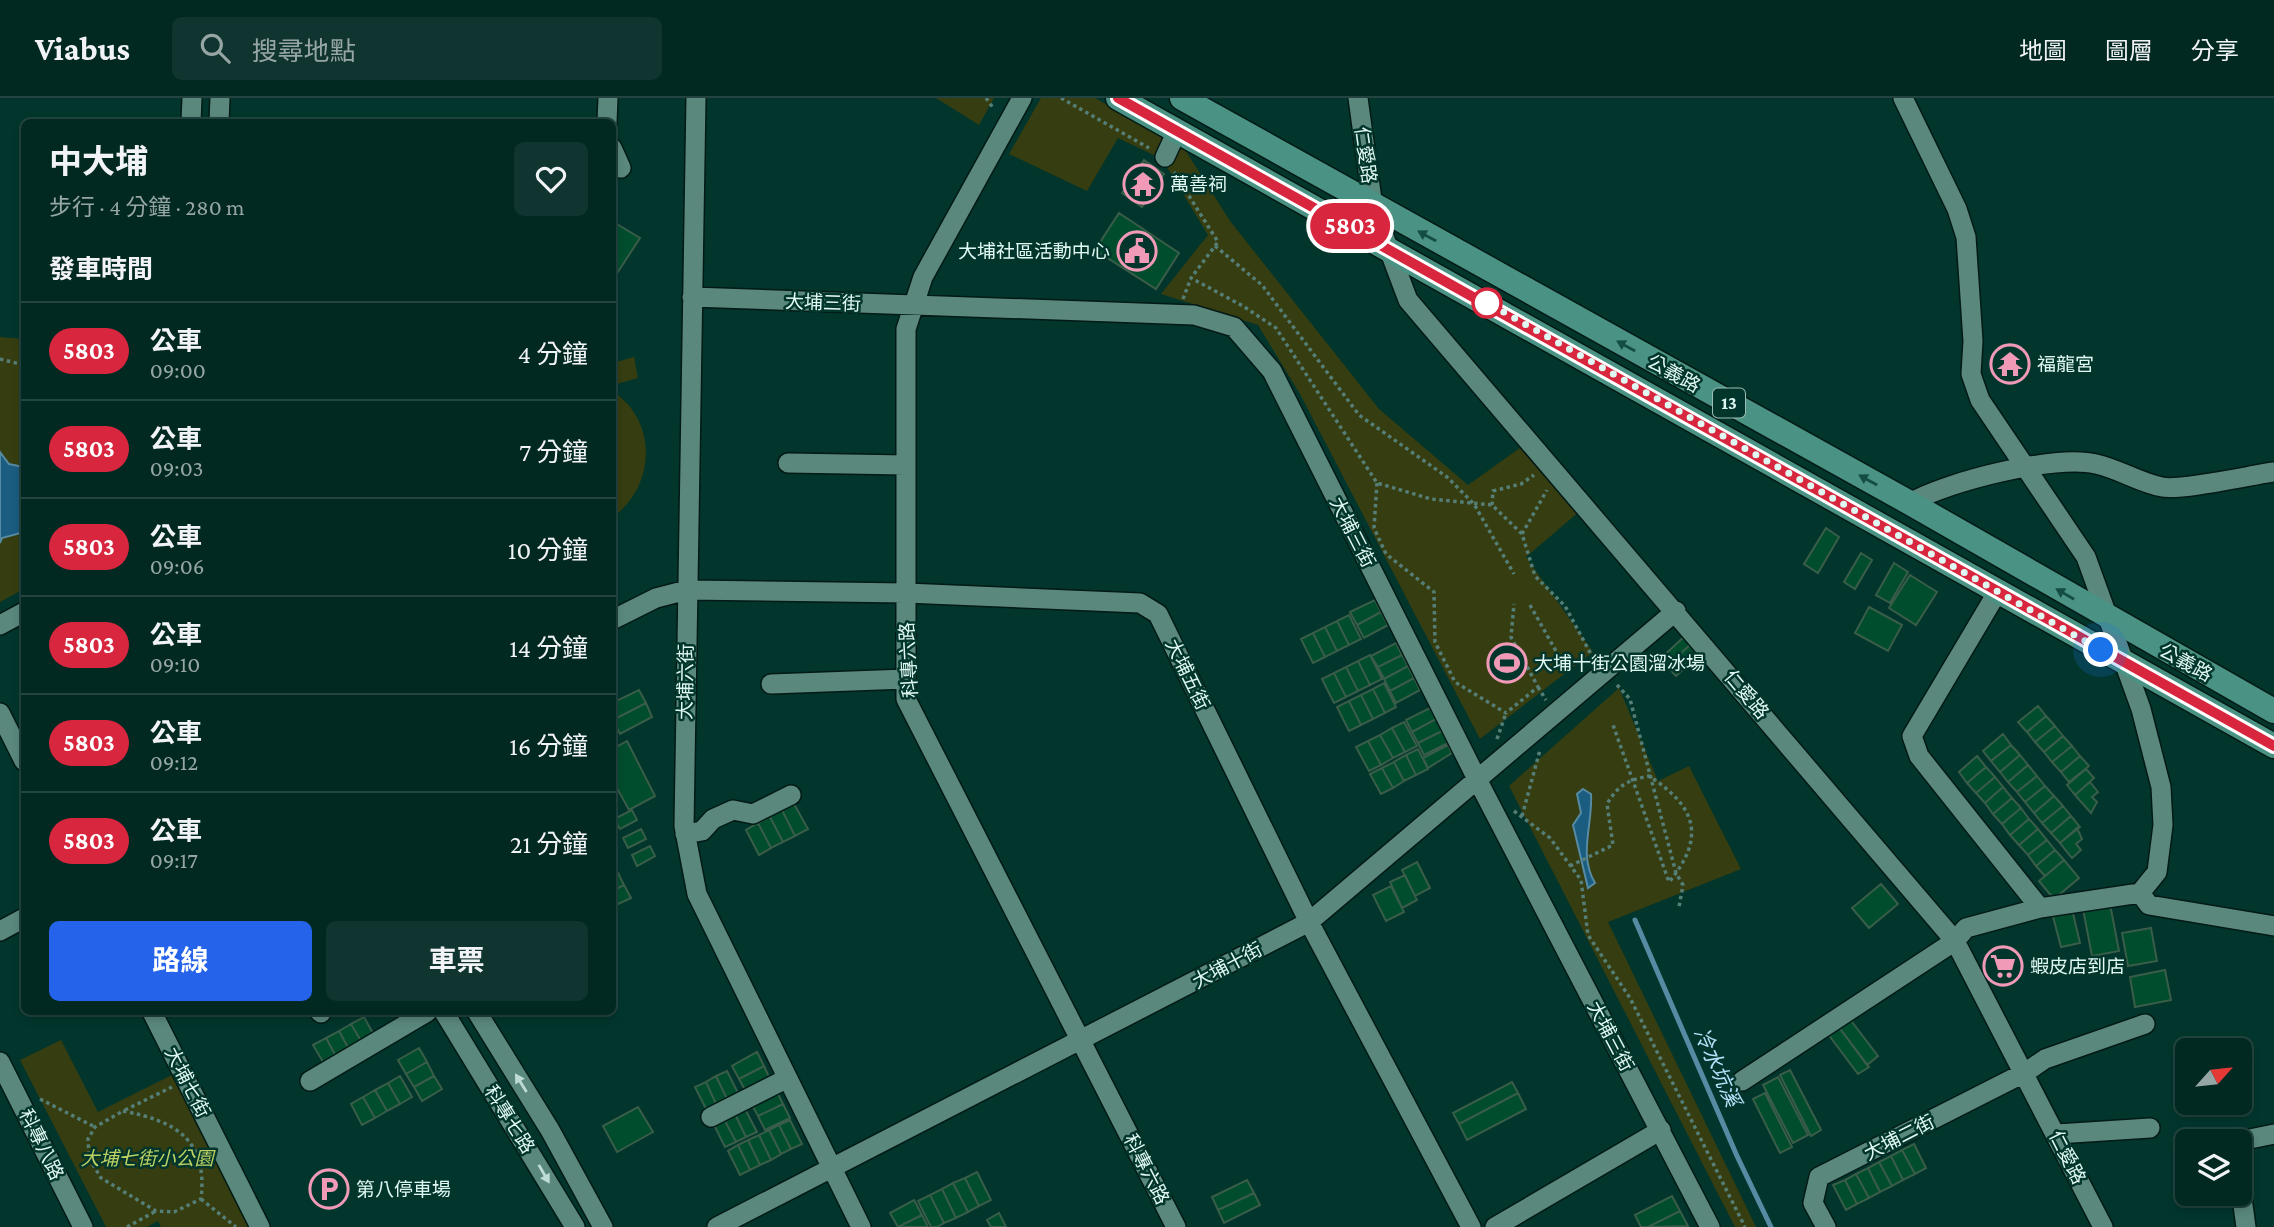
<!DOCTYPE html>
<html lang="zh-TW">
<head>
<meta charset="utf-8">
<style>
  :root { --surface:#022822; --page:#10342f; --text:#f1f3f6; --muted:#96a6a5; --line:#234440; --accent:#2563eb }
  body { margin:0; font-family:"Crimson Pro","Noto Sans TC",serif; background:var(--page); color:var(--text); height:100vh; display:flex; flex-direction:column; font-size:26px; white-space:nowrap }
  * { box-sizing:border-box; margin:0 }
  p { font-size:23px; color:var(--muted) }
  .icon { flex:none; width:38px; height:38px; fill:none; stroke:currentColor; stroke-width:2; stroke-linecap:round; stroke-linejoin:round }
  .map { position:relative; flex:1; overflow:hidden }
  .sheet { position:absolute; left:21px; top:21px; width:595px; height:896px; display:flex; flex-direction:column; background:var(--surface); border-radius:10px; box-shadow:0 4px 10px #0003,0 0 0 2px var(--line) }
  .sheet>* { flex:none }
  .badge { padding:0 14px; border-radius:23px; font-size:24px; line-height:46px }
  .needle { width:46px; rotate:63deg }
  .controls { position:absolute; left:2175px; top:940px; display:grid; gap:14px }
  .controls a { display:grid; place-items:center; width:77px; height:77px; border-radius:10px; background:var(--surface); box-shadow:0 4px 10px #0003,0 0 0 2px var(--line); font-size:35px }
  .you { position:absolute; width:35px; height:35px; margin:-18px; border:5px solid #fff; border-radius:50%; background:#1a73e8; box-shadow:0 0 0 10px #1a73e833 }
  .map>.badge { position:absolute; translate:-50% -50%; box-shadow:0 0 0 4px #fff }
  h2 { padding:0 28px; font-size:26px; line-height:63px }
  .round { display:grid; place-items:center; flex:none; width:74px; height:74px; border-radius:10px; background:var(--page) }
  .overview { display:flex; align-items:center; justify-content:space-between; height:119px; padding:0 28px }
  h1 { font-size:33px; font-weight:700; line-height:52px }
  .action { display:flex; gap:14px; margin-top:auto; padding:14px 28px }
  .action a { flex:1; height:80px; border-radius:10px; background:var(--accent); color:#fff; font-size:28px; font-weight:700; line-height:80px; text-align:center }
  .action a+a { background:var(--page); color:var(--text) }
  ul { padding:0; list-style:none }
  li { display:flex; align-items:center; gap:21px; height:98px; padding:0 28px; border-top:2px solid var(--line) }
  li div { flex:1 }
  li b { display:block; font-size:26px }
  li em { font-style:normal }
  li .badge { min-width:77px; font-weight:700; text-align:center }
  header { display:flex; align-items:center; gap:42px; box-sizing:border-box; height:98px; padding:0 35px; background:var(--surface); border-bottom:2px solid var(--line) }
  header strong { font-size:33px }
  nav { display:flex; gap:38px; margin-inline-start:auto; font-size:24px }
  .search { width:490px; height:63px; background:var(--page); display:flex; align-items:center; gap:18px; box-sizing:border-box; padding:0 24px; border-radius:10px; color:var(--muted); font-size:26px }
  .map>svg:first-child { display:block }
  .green { fill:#363d10 }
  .water { fill:#1b5c81; stroke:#568ba3; stroke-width:2 }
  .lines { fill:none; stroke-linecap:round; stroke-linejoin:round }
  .stream { stroke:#568ba3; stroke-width:5 }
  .building { fill:#004d2e; stroke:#395d48; stroke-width:2 }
  .minor-casing { stroke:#031a16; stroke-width:22 }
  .major-casing { stroke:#031a16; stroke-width:27 }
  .path { stroke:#557e76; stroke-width:3.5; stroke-dasharray:3.5 3.5; stroke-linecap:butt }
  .minor { stroke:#5a887d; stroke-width:19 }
  .major { stroke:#4a9283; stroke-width:24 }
  .oneway { fill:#144d42 }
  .oneway2 { fill:#bedcd5 }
  .line-casing { stroke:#fff; stroke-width:16 }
  .line { stroke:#d7263d; stroke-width:10 }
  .walk { stroke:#e0f8f2; stroke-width:7; stroke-dasharray:0 12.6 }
  .stop-dot { fill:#fff; stroke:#d7263d; stroke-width:3.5 }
  .labels { text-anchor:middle; stroke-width:5; stroke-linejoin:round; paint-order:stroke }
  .shield { fill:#02362d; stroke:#9dbeb7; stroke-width:2 }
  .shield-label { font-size:18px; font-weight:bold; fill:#e0f8f2 }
  .street-label { font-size:19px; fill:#e0f8f2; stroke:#02362d }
  .poi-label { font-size:19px; fill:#e0f8f2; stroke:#02362d; text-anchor:start }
  .park-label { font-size:19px; font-style:italic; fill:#bdd162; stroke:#02362d }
  .water-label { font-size:21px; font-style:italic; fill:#b9e1fc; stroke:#02362d }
</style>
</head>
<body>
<header>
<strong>Viabus</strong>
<div class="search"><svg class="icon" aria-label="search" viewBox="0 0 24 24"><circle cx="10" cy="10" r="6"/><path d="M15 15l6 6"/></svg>搜尋地點</div>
<nav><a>地圖</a><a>圖層</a><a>分享</a></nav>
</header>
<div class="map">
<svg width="2274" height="1129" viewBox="0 0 2274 1129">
  <rect width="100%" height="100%" fill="#02362d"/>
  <path class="green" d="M936,0H994L979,27Z
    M1041,0H1095L1184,50L1230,123L1379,311L1468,387L1520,350L1580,413L1526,459L1593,554L1480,641L1300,296L1258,227L1161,196L1208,137L1162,61L1118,40L1087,93L1009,56Z
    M0,239L24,241V491L0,504Z
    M634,259L638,280L613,287V265Z
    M612,293C659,323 655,389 613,419Z
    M1619,590L1658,683L1689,668L1741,771L1608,824L1756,1129H1735L1509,688Z
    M61,942L98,1014L176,975L253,1129H161L158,1123L147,1129H106L20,962Z"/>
  <path class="water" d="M0,354L9,366L24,369V434L2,440L0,445Z
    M1583,691L1591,696C1593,726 1578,757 1595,785L1588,790L1573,727L1581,715L1577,696Z"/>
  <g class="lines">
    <path class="stream" d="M1635,822L1737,1058L1771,1129"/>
  </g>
  <path class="building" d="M1144,62L1164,76L1142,109L1122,95Z
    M1119,115L1179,155L1156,191L1095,152Z
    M612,123L640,140L612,183Z
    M1826,430L1839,439L1818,475L1804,466Z
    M1861,455L1872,462L1855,491L1844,484Z
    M1894,465L1908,474L1890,505L1876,497Z
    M1910,477L1937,494L1916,527L1889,510Z
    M1375,502L1381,514L1357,527L1350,514Z
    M1869,509L1902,527L1888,553L1855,535Z
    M1381,514L1388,527L1364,540L1357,527Z
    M1349,517L1361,541L1349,547L1337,523Z
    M1337,523L1349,547L1337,553L1325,529Z
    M1325,529L1337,553L1325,559L1313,535Z
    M1313,535L1325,559L1313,565L1301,541Z
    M1685,538L1692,545L1667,568L1660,561Z
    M1396,545L1402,557L1378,569L1371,558Z
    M1692,545L1701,555L1676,578L1667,568Z
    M1370,557L1382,581L1370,587L1358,563Z
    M1402,557L1408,568L1384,581L1378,569Z
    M1358,563L1370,587L1358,593L1346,569Z
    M1408,568L1414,580L1390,593L1384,581Z
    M1346,569L1358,593L1346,599L1334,575Z
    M1334,575L1346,599L1334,605L1322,581Z
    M1414,580L1420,592L1396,605L1390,593Z
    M1384,585L1396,609L1385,615L1373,591Z
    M1373,591L1385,615L1373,621L1361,597Z
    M639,592L646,605L613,622L612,605Z
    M1361,597L1373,621L1361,627L1349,603Z
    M1349,603L1361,627L1349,633L1337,609Z
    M646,605L652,619L620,636L613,622Z
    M2038,608L2046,618L2027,634L2018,624Z
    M1430,610L1436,621L1412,634L1406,622Z
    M2046,618L2055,628L2035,644L2027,634Z
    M1436,621L1442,633L1418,645L1412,634Z
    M1404,624L1417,648L1405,654L1392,630Z
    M2055,628L2063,638L2044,654L2035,644Z
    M1392,630L1405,654L1393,660L1380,637Z
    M1442,633L1448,645L1424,657L1418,645Z
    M2003,636L2011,647L1991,663L1983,653Z
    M1380,637L1393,660L1381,667L1368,643Z
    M2063,638L2072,648L2052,664L2044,654Z
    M627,643L655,698L629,712L612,681V651Z
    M1368,643L1381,667L1369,673L1356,649Z
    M1448,647L1452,655L1428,670L1423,660Z
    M2011,647L2020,657L2000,674L1991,663Z
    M2072,648L2080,658L2061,674L2052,664Z
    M1418,651L1428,671L1416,677L1406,657Z
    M1406,657L1416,677L1404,683L1394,664Z
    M2020,657L2028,667L2008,684L2000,674Z
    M1977,658L1986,669L1967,685L1959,674Z
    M2080,658L2089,668L2069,684L2061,674Z
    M1394,664L1404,683L1393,690L1382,670Z
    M2028,667L2037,678L2017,694L2008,684Z
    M1986,669L1995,679L1976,695L1967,685Z
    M1382,670L1393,690L1381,696L1370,676Z
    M2086,671L2094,680L2075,697L2067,687Z
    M2037,678L2045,688L2025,704L2017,694Z
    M1995,679L2003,689L1985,705L1976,695Z
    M2090,684L2098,694L2092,699L2097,704L2091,715L2075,697Z
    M2045,688L2054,698L2034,715L2025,704Z
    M2003,689L2012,700L1993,716L1985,705Z
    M2054,698L2063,708L2042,725L2034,715Z
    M2012,700L2021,710L2002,726L1993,716Z
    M794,706L808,731L795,738L782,712Z
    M2063,708L2071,718L2051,735L2042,725Z
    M2021,710L2029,721L2010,737L2002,726Z
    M632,712L637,722L620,731L614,721Z
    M782,712L795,738L783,744L770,719Z
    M2071,718L2080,729L2060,745L2051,735Z
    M770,719L783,744L771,750L758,725Z
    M2029,721L2038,731L2019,747L2010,737Z
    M758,725L771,750L759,757L746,732Z
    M2077,730L2082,741L2076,746L2081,752L2072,760L2060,745Z
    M641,731L646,741L628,750L623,740Z
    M2038,731L2047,742L2028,757L2019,747Z
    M2047,742L2055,752L2036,768L2028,757Z
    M650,748L655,758L637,768L632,757Z
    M2055,752L2064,762L2045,778L2036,768Z
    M2064,762L2079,780L2054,801L2039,783Z
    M1417,764L1430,790L1415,798L1402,772Z
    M618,775L624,787L612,793V777Z
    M1405,777L1417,802L1402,810L1390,784Z
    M1881,786L1898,806L1869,830L1852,810Z
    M624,787L631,800L612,809V793Z
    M1391,788L1404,814L1386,823L1373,797Z
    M2110,806L2119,853L2092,858L2083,811Z
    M2071,807L2080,845L2061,849L2051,811Z
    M2151,830L2157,863L2128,868L2122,835Z
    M2165,872L2171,902L2135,909L2130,879Z
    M364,919L376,941L364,948L351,926Z
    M1849,920L1878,958L1867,967L1838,928Z
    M351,926L364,948L351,955L339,933Z
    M1838,928L1869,969L1858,976L1828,936Z
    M339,933L351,955L338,962L326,940Z
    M326,940L338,962L326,969L313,947Z
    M419,950L427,964L406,976L398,962Z
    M757,954L764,968L739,981L732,968Z
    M427,964L434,978L414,989L406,976Z
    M764,968L770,981L746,994L739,981Z
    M1790,972L1821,1032L1811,1038L1780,977Z
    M727,973L739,997L728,1003L716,978Z
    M400,978L412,999L400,1006L388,985Z
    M434,978L442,991L422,1003L414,989Z
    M716,978L728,1003L717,1008L706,984Z
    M1778,979L1808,1037L1793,1045L1763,987Z
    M706,984L717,1008L707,1013L695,989Z
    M1512,984L1518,995L1459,1026L1453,1015Z
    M388,985L400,1006L387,1013L375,992Z
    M375,992L387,1013L375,1020L363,999Z
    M776,992L783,1006L758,1018L751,1005Z
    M1518,995L1526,1011L1467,1042L1459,1026Z
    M1765,995L1792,1049L1780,1055L1753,1001Z
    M363,999L375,1020L362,1027L351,1006Z
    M783,1006L790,1020L765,1032L758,1018Z
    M638,1009L653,1034L617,1054L603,1028Z
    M744,1009L757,1034L746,1039L734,1014Z
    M734,1014L746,1039L736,1044L723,1019Z
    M723,1019L736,1044L725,1049L713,1025Z
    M790,1022L802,1046L791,1051L779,1027Z
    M779,1027L791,1051L781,1056L769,1032Z
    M769,1032L781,1056L771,1062L759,1037Z
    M759,1037L771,1062L760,1067L748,1042Z
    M748,1042L760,1067L750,1072L738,1047Z
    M1914,1046L1926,1070L1915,1076L1902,1052Z
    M738,1047L750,1072L740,1077L728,1053Z
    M1902,1052L1915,1076L1903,1082L1891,1058Z
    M1891,1058L1903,1082L1892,1088L1879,1064Z
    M1879,1064L1892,1088L1880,1094L1868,1070Z
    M1868,1070L1880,1094L1869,1100L1856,1076Z
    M977,1074L991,1102L979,1108L965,1080Z
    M1856,1076L1869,1100L1857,1106L1845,1082Z
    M965,1080L979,1108L968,1114L953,1085Z
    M1247,1082L1254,1095L1218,1112L1212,1099Z
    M1845,1082L1857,1106L1846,1112L1833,1087Z
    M953,1085L968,1114L956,1120L942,1091Z
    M942,1091L956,1120L944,1125L930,1097Z
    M1254,1095L1260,1107L1224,1125L1218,1112Z
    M930,1097L944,1125L937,1129H931L918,1103Z
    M1672,1098L1680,1113L1648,1129H1641L1635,1117Z
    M914,1102L922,1117L898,1129L890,1115Z
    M1680,1113L1688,1128L1648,1129Z
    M999,1115L1006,1129H991L987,1122Z
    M922,1117L928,1129H898Z"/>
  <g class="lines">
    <g class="minor-casing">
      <path id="minor" d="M696,0L684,728L697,796L861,1129
        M1022,0L923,179L906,231V601L1176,1129
        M1358,0L1373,109L1408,202L1955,843L2103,1129
        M1903,0L1957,111L1966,139L1973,243L1971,276L1980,302L2086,459L2141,611L2161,689L2163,727L2157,774L2140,795
        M191,24L192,0
        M219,24L220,0
        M607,24L608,0
        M612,50L621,70
        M1165,59L1177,33
        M692,199L1194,217L1234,229L1272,273L1478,683L1710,1129
        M788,365L906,367
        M1910,405C1945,384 2056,356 2096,366C2119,371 2140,385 2162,389C2180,393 2252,377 2274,374
        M1998,493L1912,638L1919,658L2040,810
        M612,522L656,500L687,492L906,495L1140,505L1158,516L1309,824L1471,1129
        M0,527L24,514
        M771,586L906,581
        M0,615L24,663
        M685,736L702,733L713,721L733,712L753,716L791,697
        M0,833L24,820
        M152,914L260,1129
        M320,914L321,915
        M444,914L575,1129
        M477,914L550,1032L603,1129
        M0,964L83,1129
        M310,983L427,914
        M1742,983L1955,843L1966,830L2040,810L2140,795L2149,807L2274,828
        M711,1019L786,981
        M2057,1036L2150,1030
        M2240,1043L2274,1036
        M2240,1085L2246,1129
        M717,1129L1309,824L1676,513
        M1495,1129L1661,1032
        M1826,1129L1813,1105L1819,1079L2026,974L2045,961L2145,926"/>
    </g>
    <g class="major-casing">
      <path id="major" d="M1118,0L2274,648
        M1182,0L1910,405L2274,613"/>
    </g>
    <path class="path" d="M986,0L994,11
      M1061,0L1149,50
      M1174,74L1218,144L1191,180L1243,208L1276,230L1377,385L1431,401L1492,407L1522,436L1535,478L1565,508L1593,560
      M1215,148L1262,187L1359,317L1447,379L1474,406L1514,476
      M1183,201L1191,180
      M0,261L24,267
      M1377,385L1374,430L1386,456L1434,494L1435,544L1455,584L1506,615L1538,589L1511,539L1514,506
      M1492,407L1493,393L1521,386L1534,377
      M1522,436L1547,392
      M1530,507L1561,562
      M1617,587L1630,601L1676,775L1683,787L1679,809
      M1538,589L1546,602
      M1497,641L1506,615
      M1514,713L1550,740L1581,782L1588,837L1630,900L1745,1129
      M1522,718L1540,652
      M1570,768L1613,747L1607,706C1618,687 1628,682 1649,678C1695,708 1707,738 1669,784L1613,627
      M40,1001L95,1029
      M125,1012L172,989
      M123,1013C176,1023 208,1042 201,1101L174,1114L156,1113L101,1080L89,1060L88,1041L95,1029Z
      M201,1101L236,1129
      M127,1129L156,1113"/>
    <use href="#minor" class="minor"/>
    <use href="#major" class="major"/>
  </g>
  <defs><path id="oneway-solid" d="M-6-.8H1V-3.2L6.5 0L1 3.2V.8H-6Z" transform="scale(1.75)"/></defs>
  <g class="oneway">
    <use href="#oneway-solid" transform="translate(1427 138) rotate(-151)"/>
    <use href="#oneway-solid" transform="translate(1626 248) rotate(-151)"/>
    <use href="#oneway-solid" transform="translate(1868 382) rotate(-151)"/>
    <use href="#oneway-solid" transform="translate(2065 496) rotate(-150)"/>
  </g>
  <g class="oneway2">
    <use href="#oneway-solid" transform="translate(521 985) rotate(-122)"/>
    <use href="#oneway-solid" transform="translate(544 1076) rotate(60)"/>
  </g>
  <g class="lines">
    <g class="line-casing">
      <path id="line" d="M1118,0L2274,648"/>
    </g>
    <use href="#line" class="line"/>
    <path class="walk" d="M1487,205L1479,200L2101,552"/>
  </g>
  <defs>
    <g id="temple-ring" transform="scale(2.0125)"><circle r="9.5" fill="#02362d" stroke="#f09ab7" stroke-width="1.5"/><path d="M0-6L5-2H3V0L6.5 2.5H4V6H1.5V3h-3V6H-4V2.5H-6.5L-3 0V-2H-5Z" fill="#f09ab7"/></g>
    <g id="civic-ring" transform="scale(2.0125)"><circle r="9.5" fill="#02362d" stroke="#f09ab7" stroke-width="1.5"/><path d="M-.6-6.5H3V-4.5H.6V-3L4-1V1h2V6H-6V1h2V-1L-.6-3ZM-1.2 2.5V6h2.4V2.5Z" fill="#f09ab7"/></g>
    <g id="stadium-ring" transform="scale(2.0125)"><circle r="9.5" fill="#02362d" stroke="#f09ab7" stroke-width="1.5"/><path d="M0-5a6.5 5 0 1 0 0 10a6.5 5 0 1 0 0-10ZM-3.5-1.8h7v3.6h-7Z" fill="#f09ab7"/></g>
    <g id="supermarket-ring" transform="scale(2.0125)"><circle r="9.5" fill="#02362d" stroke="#f09ab7" stroke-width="1.5"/><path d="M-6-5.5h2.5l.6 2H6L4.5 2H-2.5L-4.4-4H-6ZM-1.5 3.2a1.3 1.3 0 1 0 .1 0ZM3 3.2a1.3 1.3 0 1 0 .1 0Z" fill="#f09ab7"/></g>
    <g id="parking-ring" transform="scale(2.0125)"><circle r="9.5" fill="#02362d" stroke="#f09ab7" stroke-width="1.5"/><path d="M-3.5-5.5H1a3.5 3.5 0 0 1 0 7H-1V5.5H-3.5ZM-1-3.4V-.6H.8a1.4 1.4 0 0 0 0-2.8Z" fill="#f09ab7"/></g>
  </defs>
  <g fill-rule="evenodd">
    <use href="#temple-ring" x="1143" y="86"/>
    <use href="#civic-ring" x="1137" y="153"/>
    <use href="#temple-ring" x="2010" y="266"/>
    <use href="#stadium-ring" x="1507" y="565"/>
    <use href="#supermarket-ring" x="2003" y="868"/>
    <use href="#parking-ring" x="329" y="1091"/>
  </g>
  <circle class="stop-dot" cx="1487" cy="205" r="14"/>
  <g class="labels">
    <rect class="shield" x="1713" y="290.5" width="32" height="29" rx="5"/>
    <g class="shield-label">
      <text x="1729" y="311">13</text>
    </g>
    <g class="street-label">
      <text transform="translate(1366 57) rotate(82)" y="7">仁愛路</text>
      <text transform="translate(823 204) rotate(2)" y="7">大埔三街</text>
      <text transform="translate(1674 275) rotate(29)" y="7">公義路</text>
      <text transform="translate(1353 434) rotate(63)" y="7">大埔三街</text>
      <text transform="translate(908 562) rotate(-93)" y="7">科專六路</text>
      <text transform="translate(2186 564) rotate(29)" y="7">公義路</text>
      <text transform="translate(1188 576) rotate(64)" y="7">大埔五街</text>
      <text transform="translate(685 584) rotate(-89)" y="7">大埔六街</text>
      <text transform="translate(1747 596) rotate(50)" y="7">仁愛路</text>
      <text transform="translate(1227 867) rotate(-28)" y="7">大埔十街</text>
      <text transform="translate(1611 938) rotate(62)" y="7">大埔三街</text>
      <text transform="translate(188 984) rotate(63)" y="7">大埔七街</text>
      <text transform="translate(510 1021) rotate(58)" y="7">科專七路</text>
      <text transform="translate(1899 1039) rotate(-27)" y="7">大埔二街</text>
      <text transform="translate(42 1046) rotate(64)" y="7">科專八路</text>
      <text transform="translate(2068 1059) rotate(63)" y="7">仁愛路</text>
      <text transform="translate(1147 1071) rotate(63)" y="7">科專六路</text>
    </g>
    <g class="poi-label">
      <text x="1170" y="93">萬善祠</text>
      <text x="1110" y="160" text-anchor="end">大埔社區活動中心</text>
      <text x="2037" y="273">福龍宮</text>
      <text x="1534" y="572">大埔十街公園溜冰場</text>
      <text x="2030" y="875">蝦皮店到店</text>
      <text x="356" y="1098">第八停車場</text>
    </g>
    <g class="park-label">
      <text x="147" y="1067">大埔七街小公園</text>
    </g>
    <g class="water-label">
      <text transform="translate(1717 969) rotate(66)" y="7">冷水坑溪</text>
    </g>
  </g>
</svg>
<div class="controls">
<a><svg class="needle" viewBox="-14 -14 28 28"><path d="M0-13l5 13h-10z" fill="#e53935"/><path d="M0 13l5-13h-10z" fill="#96a6a5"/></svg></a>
<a><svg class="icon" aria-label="layers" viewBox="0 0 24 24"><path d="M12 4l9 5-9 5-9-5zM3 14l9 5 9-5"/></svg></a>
</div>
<div class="you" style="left:2101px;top:552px"></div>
<b class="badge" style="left:1350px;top:128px;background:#d7263d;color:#fff">5803</b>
<section class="sheet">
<div class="overview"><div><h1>中大埔</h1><p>步行 · 4 分鐘 · 280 m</p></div><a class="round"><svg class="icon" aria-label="heart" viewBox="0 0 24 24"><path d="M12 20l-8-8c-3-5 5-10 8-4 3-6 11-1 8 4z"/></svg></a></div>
<h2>發車時間</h2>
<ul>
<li><span class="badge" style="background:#d7263d;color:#fff">5803</span><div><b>公車</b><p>09:00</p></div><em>4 分鐘</em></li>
<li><span class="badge" style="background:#d7263d;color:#fff">5803</span><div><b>公車</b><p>09:03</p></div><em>7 分鐘</em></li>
<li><span class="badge" style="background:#d7263d;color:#fff">5803</span><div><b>公車</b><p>09:06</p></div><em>10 分鐘</em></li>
<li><span class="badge" style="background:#d7263d;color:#fff">5803</span><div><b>公車</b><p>09:10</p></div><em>14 分鐘</em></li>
<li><span class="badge" style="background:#d7263d;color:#fff">5803</span><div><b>公車</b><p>09:12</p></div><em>16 分鐘</em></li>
<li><span class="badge" style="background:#d7263d;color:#fff">5803</span><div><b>公車</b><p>09:17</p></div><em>21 分鐘</em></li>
</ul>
<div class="action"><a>路線</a><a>車票</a></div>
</section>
</div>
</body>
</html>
